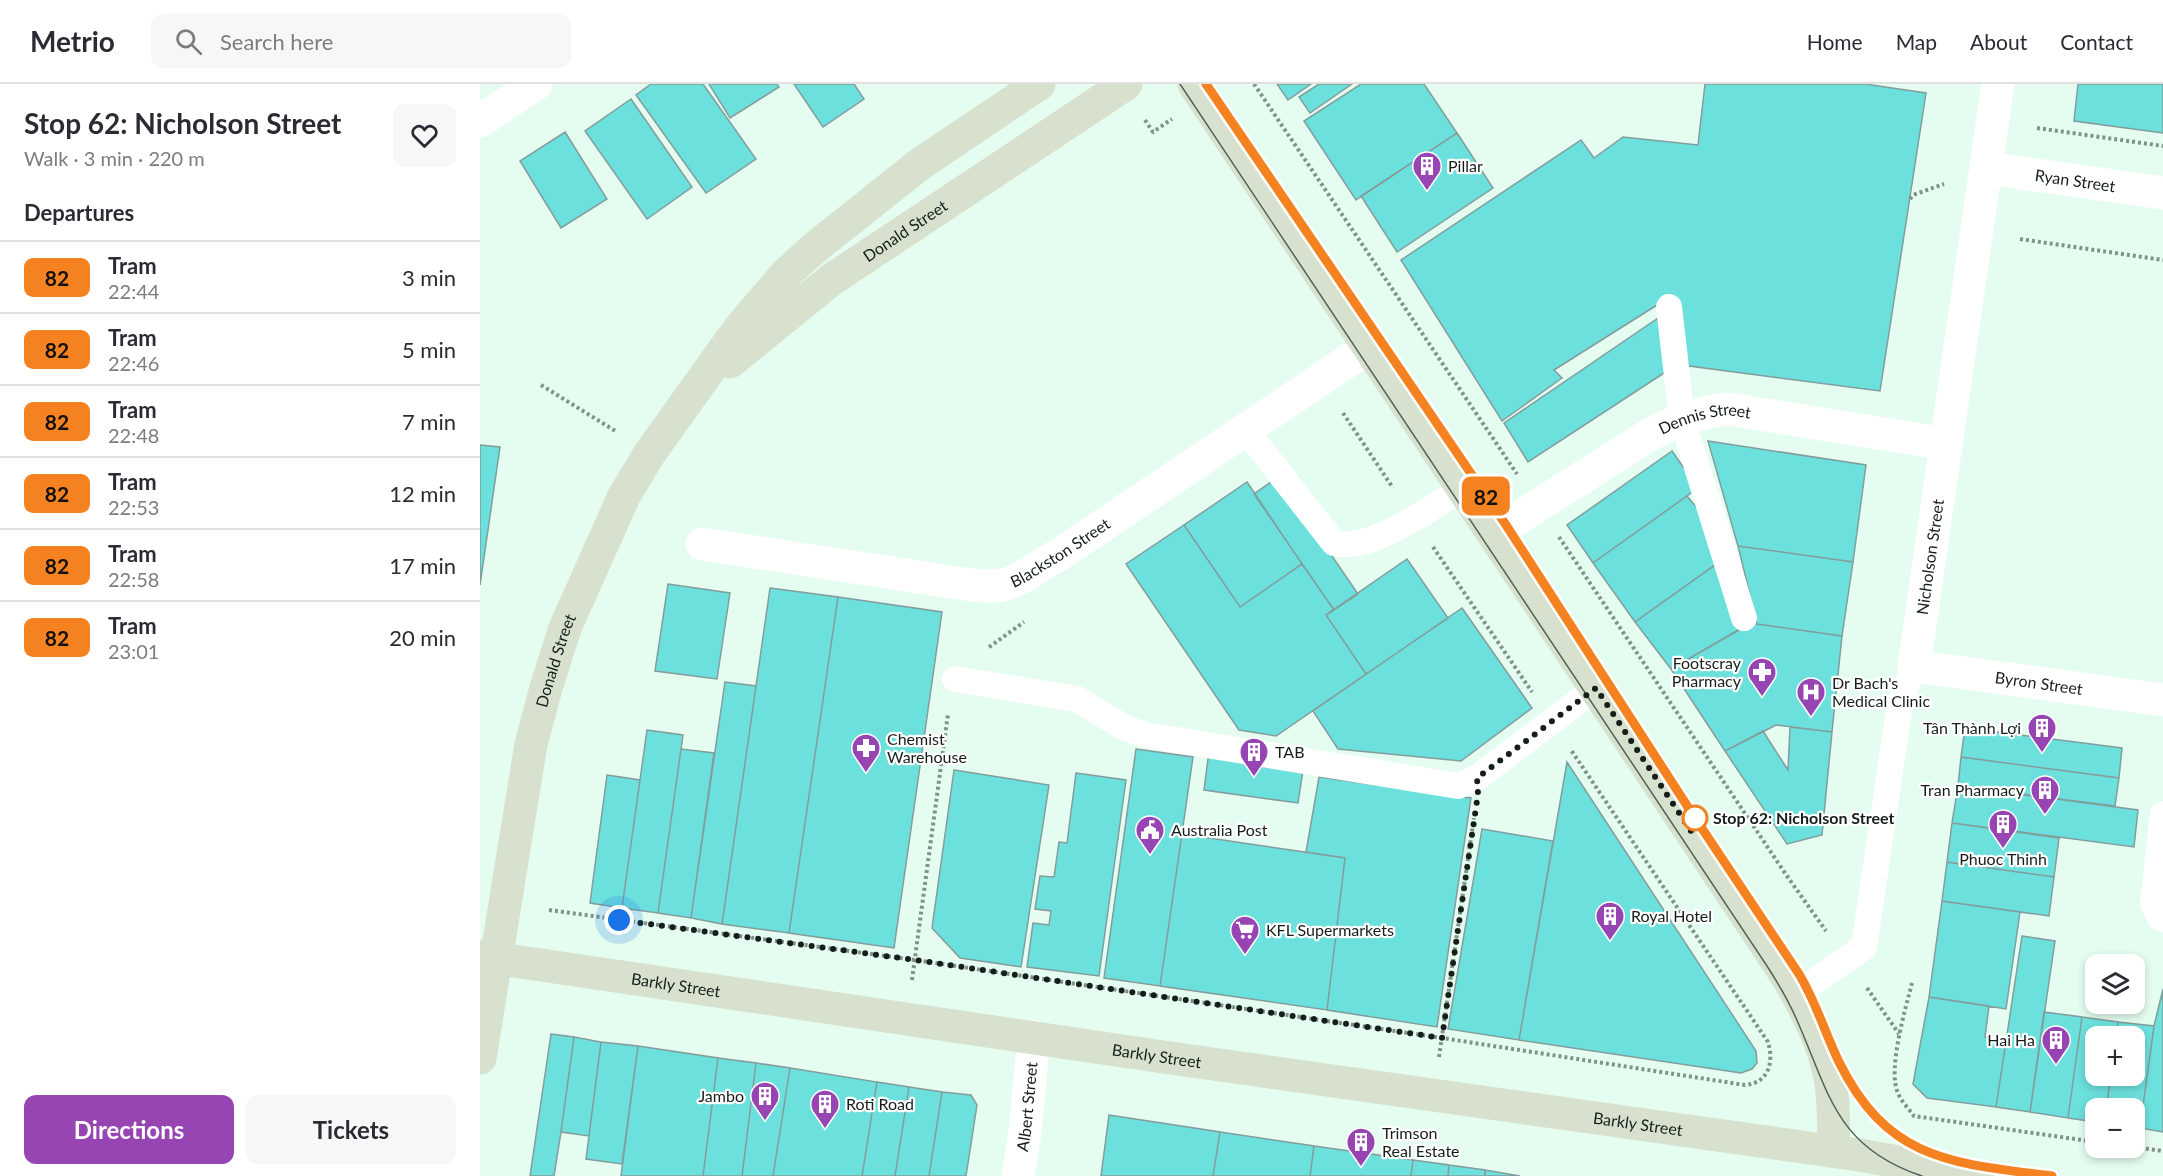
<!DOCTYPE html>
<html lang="en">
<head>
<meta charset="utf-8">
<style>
  :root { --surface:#fff; --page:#f7f7f7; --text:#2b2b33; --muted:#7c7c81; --line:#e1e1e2; --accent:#9845b4 }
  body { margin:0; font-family:Lato,sans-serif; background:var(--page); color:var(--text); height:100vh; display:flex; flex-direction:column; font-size:22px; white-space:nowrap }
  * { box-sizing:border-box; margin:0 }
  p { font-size:20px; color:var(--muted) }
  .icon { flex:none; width:33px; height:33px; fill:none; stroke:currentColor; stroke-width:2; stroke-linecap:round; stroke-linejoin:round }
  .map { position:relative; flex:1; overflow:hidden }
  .drawer { display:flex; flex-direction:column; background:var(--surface); width:480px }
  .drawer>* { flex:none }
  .badge { padding:0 12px; border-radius:9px; font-size:21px; line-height:39px }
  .tools { position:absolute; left:1605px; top:870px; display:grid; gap:12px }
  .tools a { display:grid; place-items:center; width:60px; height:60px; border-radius:12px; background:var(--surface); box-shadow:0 3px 9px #0003; font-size:30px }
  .you { position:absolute; width:30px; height:30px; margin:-15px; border:4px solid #fff; border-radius:50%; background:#1a73e8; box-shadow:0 0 0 9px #1a73e833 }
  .map>.badge { position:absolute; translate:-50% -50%; box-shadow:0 0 0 3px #fff }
  h2 { padding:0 24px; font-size:22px; line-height:54px }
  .round { display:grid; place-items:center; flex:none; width:63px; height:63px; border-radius:12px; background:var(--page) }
  .head { display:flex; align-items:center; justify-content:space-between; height:102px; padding:0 24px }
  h1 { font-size:28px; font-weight:700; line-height:45px }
  .primary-button { display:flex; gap:12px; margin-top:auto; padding:12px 24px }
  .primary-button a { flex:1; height:69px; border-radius:12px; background:var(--accent); color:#fff; font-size:24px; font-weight:700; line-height:69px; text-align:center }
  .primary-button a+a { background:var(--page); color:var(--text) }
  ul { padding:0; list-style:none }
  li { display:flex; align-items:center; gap:18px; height:72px; padding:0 24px; border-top:2px solid var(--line) }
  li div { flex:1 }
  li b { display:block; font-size:22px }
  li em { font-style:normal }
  li .badge { min-width:66px; font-weight:700; text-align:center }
  header { display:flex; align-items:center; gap:36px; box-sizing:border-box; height:84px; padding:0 30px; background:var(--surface); border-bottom:2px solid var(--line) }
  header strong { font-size:28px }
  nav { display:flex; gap:33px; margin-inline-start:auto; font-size:21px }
  .search { width:420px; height:54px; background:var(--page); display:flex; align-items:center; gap:15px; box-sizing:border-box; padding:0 21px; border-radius:12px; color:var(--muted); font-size:22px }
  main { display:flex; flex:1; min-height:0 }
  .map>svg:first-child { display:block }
  .building { fill:#6ce0dd; stroke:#829d9c; stroke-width:1.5 }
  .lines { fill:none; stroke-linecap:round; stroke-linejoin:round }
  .path { stroke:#819289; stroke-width:4; stroke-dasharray:3 3; stroke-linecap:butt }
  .lane { stroke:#fff; stroke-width:26 }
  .street { stroke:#fff; stroke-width:33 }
  .secondary { stroke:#d7e1ce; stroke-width:33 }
  .tram { stroke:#54615a; stroke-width:1.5 }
  .line-casing { stroke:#fff; stroke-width:14 }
  .line { stroke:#f58220; stroke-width:9 }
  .walk { stroke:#151e19; stroke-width:6; stroke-dasharray:0 10.8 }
  .stop-dot { fill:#fff; stroke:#f58220; stroke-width:3 }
  .labels { text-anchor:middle; stroke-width:4.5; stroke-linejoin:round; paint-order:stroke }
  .poi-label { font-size:16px; fill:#151e19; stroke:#fff; text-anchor:start }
  .street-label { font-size:16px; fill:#151e19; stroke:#fff }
  .stop-label { font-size:16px; font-weight:bold; fill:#151e19; stroke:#fff; text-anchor:start }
</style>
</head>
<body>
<header>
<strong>Metrio</strong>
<div class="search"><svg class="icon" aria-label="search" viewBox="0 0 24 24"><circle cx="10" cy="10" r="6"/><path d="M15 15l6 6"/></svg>Search here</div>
<nav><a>Home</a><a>Map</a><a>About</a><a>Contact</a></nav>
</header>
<main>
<section class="drawer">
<div class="head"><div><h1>Stop 62: Nicholson Street</h1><p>Walk · 3 min · 220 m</p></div><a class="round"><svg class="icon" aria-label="heart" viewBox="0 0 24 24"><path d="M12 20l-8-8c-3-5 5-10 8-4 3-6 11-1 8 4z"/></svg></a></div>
<h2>Departures</h2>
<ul>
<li><span class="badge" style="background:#f58220;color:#111">82</span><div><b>Tram</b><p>22:44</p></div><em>3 min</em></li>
<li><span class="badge" style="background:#f58220;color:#111">82</span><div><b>Tram</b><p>22:46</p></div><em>5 min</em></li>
<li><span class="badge" style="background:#f58220;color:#111">82</span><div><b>Tram</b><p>22:48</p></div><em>7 min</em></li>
<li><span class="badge" style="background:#f58220;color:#111">82</span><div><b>Tram</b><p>22:53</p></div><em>12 min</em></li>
<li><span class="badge" style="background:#f58220;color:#111">82</span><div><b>Tram</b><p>22:58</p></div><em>17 min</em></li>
<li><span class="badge" style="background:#f58220;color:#111">82</span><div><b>Tram</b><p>23:01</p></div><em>20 min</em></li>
</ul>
<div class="primary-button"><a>Directions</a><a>Tickets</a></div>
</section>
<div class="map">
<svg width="1683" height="1092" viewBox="0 0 1683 1092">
  <rect width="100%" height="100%" fill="#e5fdf0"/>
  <path class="building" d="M171,0H223L276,75L226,109L156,11Z
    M229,0H297L299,3L250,34Z
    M314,0H374L384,15L343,43Z
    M797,0H831L808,16Z
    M839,0H872L830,29L819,13Z
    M881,0H944L977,49L876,116L824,37Z
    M1225,0H1385L1446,9L1400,307L1209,282L1185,216L1074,286L1082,294L1022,337L921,176L1101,56L1114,74L1143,53L1218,61Z
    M1598,0H1683V49L1594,37Z
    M151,15L212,103L167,135L105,47Z
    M85,48L127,115L81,144L40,77Z
    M977,49L1013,104L917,168L881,112Z
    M1181,232L1187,287L1048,378L1024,339Z
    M1228,357L1386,381L1373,478L1258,462Z
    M0,361L20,363L0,501Z
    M1192,367L1218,404L1113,479L1087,441Z
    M798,393L878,510L854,526L774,410Z
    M767,398L822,480L760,523L704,441Z
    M1207,412L1228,437L1238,479L1155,538L1113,479Z
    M704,441L760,523L822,480L854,526L846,531L886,590L796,652L759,646L646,480Z
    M1258,462L1373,478L1362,552L1277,540Z
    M927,475L968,534L886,590L846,531Z
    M1235,481L1259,539V546L1191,585L1155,538Z
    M188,500L250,509L237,595L175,587Z
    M290,504L358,513L309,849L242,840Z
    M358,513L462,528L414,864L309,849Z
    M982,524L1052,624L981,677L858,665L833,627Z
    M1270,539L1362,552L1352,648L1296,641L1245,667L1191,585Z
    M245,598L276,602L242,840L211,834Z
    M1310,643L1352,648L1342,751L1307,760L1245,667L1283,647L1308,686Z
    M1485,644L1642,664L1639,694L1481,673Z
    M167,646L203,651L178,829L142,824Z
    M201,665L234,669L211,834L178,829Z
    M656,665L713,673L680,902L624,894Z
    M729,667L824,680L818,719L724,706Z
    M1481,673L1639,694L1635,722L1478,702Z
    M1087,678L1276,967L1277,979L1272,985L1261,989L1039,956Z
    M474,686L569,701L541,883L480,874L452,844Z
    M596,689L646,696L619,892L547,883L553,839L569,841L571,827L555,825L560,792L574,793L579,758L587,759Z
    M127,691L160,696L142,824L110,819Z
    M839,693L991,714L957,943L847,926L865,774L826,768Z
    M1478,702L1658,726L1654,763L1472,739Z
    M1472,739L1579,754L1574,793L1467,778Z
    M1002,745L1073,757L1039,956L968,945Z
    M702,750L865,774L847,926L680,902Z
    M1467,778L1574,793L1569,832L1462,817Z
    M1462,817L1540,828L1526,925L1449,913Z
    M1542,852L1575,857L1550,1028L1516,1023Z
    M1683,905V1048L1660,1044L1674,942Z
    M1449,913L1509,922L1505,953L1526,957L1516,1023L1447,1014L1433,1000Z
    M1564,928L1602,933L1588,1034L1550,1028Z
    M1602,933L1638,938L1636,952H1616V992H1631L1626,1024H1616V1038L1588,1034Z
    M1638,938L1674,942L1660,1044L1654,1043V1024H1626L1631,992H1654V952H1636Z
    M71,950L94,953L81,1048L74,1092H50Z
    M94,953L121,958L109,1052L81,1048Z
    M121,958L158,962L142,1080L106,1075Z
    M158,962L238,974L223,1092H141Z
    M238,974L276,979L262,1092H223Z
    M276,979L310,984L293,1092H262Z
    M310,984L397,998L382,1092H293Z
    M397,998L429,1003L415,1092H382Z
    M429,1003L462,1008L449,1092H415Z
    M462,1008L491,1011L497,1021L486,1092H449Z
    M629,1031L740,1048L733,1092H621Z
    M740,1048L834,1062L830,1092H733Z
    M834,1062L933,1076L931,1092H830Z
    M933,1076L969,1081L968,1092H931Z
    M969,1081L1005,1086V1092H968Z
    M1005,1086L1040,1092H1005Z"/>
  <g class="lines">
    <path class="path" d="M774,0L1037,390
      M665,36L673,48L692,35
      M1557,44L1683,62
      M1430,115L1433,111L1464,100
      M1540,155L1683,176
      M61,301L137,348
      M863,329L913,404
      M1079,453L1307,792L1346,847
      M953,463L1052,608
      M509,563L544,538
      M69,826L435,876L962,954L1265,1001C1289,999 1294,978 1288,958L1091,666
      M432,896L468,630
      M1432,899C1426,923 1407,986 1418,1009C1421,1017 1429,1025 1434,1032L1616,1058
      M1387,904L1419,950
      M959,973L994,734
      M1654,1063L1683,1067"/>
    <path class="lane" d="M1189,223L1202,335L1264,534
      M765,345L854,459C890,469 952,423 983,404
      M475,595L597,615L645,644L666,651L978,702L997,694L1116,604
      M1683,730L1673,820L1680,834L1683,835
      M1317,910L1384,863L1420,619L1434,582"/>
    <g class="street">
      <path id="s1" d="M1518,0L1434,582L1683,616"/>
      <path d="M0,37L56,0"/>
      <path id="s2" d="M1506,84L1683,109"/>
      <path id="s3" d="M1013,450L1171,350C1197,336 1220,328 1248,325L1467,360"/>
      <path id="s4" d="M222,460L478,499C493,501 507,504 522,501C542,497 559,481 577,472L889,263"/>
      <path id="s5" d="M538,1092L545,1048L554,953"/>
    </g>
    <g class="secondary">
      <path d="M714,0L1308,894C1326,925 1343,958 1350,993C1354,1017 1354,1043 1353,1067"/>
      <path id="s6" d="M250,278L351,196L646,0"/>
      <path id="s7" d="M0,872L690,974L1379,1071L1497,1092"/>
      <path id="s8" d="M0,974L51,660L66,604L85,544L144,412L170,369L248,260L263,240L306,190L332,166L440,80L559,0"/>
    </g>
    <path class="tram" d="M700,0L1287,882C1298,899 1308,916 1316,934C1349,1008 1355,1063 1442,1092
      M726,0L1026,441L1215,734L1319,890C1336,918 1344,949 1359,978C1409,1078 1472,1078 1572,1092"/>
  </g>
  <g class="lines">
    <g class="line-casing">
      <path id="line" d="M726,0L1026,441L1215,734L1319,890C1336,918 1345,949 1359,978C1408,1077 1472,1079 1572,1092"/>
    </g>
    <use href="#line" class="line"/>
    <path class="walk" d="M139,836L435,876L962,954L998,710L997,694L1116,604L1211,747L1215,734"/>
  </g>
  <defs>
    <g id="building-pin" transform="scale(1.5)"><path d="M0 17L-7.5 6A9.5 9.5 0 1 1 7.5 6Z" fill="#9845b4" stroke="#fff"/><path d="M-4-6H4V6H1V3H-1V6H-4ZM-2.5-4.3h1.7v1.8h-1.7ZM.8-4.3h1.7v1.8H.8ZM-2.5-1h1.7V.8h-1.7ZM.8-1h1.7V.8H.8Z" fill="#fff"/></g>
    <g id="pharmacy-pin" transform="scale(1.5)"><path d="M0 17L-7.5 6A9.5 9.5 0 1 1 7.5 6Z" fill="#9845b4" stroke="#fff"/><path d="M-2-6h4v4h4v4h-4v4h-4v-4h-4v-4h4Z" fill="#fff"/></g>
    <g id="hospital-pin" transform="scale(1.5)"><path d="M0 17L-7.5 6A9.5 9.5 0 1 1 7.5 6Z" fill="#9845b4" stroke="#fff"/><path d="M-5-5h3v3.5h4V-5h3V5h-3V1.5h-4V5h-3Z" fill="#fff"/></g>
    <g id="civic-pin" transform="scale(1.5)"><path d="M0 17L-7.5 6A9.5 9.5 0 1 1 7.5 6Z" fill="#9845b4" stroke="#fff"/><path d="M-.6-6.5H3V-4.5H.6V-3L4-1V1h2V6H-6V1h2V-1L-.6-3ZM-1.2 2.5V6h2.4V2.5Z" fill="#fff"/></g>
    <g id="supermarket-pin" transform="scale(1.5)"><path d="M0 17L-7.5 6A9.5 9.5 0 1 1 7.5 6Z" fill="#9845b4" stroke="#fff"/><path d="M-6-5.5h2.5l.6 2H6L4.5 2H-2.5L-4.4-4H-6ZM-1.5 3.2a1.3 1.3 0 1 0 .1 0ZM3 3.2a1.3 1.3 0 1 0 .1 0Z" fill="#fff"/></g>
  </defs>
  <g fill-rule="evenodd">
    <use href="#building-pin" x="947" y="82"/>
    <use href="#pharmacy-pin" x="1282" y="588"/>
    <use href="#hospital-pin" x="1331" y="608"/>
    <use href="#building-pin" x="1562" y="644"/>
    <use href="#pharmacy-pin" x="386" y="664"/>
    <use href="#building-pin" x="774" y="668"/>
    <use href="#building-pin" x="1565" y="706"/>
    <use href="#building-pin" x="1523" y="740"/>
    <use href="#civic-pin" x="670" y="746"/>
    <use href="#building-pin" x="1130" y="832"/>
    <use href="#supermarket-pin" x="765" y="846"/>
    <use href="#building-pin" x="1576" y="956"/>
    <use href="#building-pin" x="285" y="1012"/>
    <use href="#building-pin" x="345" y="1020"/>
    <use href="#building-pin" x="881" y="1058"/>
  </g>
  <circle class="stop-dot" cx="1215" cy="734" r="12"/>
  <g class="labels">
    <g class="poi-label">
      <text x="968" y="88">Pillar</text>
      <text x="1261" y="585" text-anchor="end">Footscray<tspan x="1261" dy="18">Pharmacy</tspan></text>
      <text x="1352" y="605">Dr Bach's<tspan x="1352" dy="18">Medical Clinic</tspan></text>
      <text x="1541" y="650" text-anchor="end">Tân Thành Lợi</text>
      <text x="407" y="661">Chemist<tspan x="407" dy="18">Warehouse</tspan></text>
      <text x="795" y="674">TAB</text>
      <text x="1544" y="712" text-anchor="end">Tran Pharmacy</text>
      <text x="691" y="752">Australia Post</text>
      <text x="1523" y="781" text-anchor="middle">Phuoc Thinh</text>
      <text x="1151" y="838">Royal Hotel</text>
      <text x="786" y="852">KFL Supermarkets</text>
      <text x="1555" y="962" text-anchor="end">Hai Ha</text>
      <text x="264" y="1018" text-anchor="end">Jambo</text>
      <text x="366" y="1026">Roti Road</text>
      <text x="902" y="1055">Trimson<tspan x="902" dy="18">Real Estate</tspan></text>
    </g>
    <g class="street-label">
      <text dy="6" stroke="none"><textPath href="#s2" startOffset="90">Ryan Street</textPath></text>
      <text dy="6" stroke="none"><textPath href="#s6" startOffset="219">Donald Street</textPath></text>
      <text dy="6" stroke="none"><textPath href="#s3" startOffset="244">Dennis Street</textPath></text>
      <text dy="6" stroke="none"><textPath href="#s4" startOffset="370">Blackston Street</textPath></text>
      <text transform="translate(1450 473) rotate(-82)" y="6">Nicholson Street</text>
      <text dy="6" stroke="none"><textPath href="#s8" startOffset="405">Donald Street</textPath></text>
      <text dy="6" stroke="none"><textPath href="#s1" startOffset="714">Byron Street</textPath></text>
      <text dy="6" stroke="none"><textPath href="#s7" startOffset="198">Barkly Street</textPath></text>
      <text dy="6" stroke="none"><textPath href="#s7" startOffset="684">Barkly Street</textPath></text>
      <text dy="6" stroke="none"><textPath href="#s5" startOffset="70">Albert Street</textPath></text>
      <text dy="6" stroke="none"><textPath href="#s7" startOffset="1170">Barkly Street</textPath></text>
    </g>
    <g class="stop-label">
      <text x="1233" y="740">Stop 62: Nicholson Street</text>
    </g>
  </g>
</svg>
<div class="tools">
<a><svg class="icon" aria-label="layers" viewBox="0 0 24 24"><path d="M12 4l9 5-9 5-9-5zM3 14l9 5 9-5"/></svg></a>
<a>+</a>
<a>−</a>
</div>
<div class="you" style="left:139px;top:836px"></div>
<b class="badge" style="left:1006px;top:412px;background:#f58220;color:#111">82</b>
</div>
</main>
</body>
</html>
